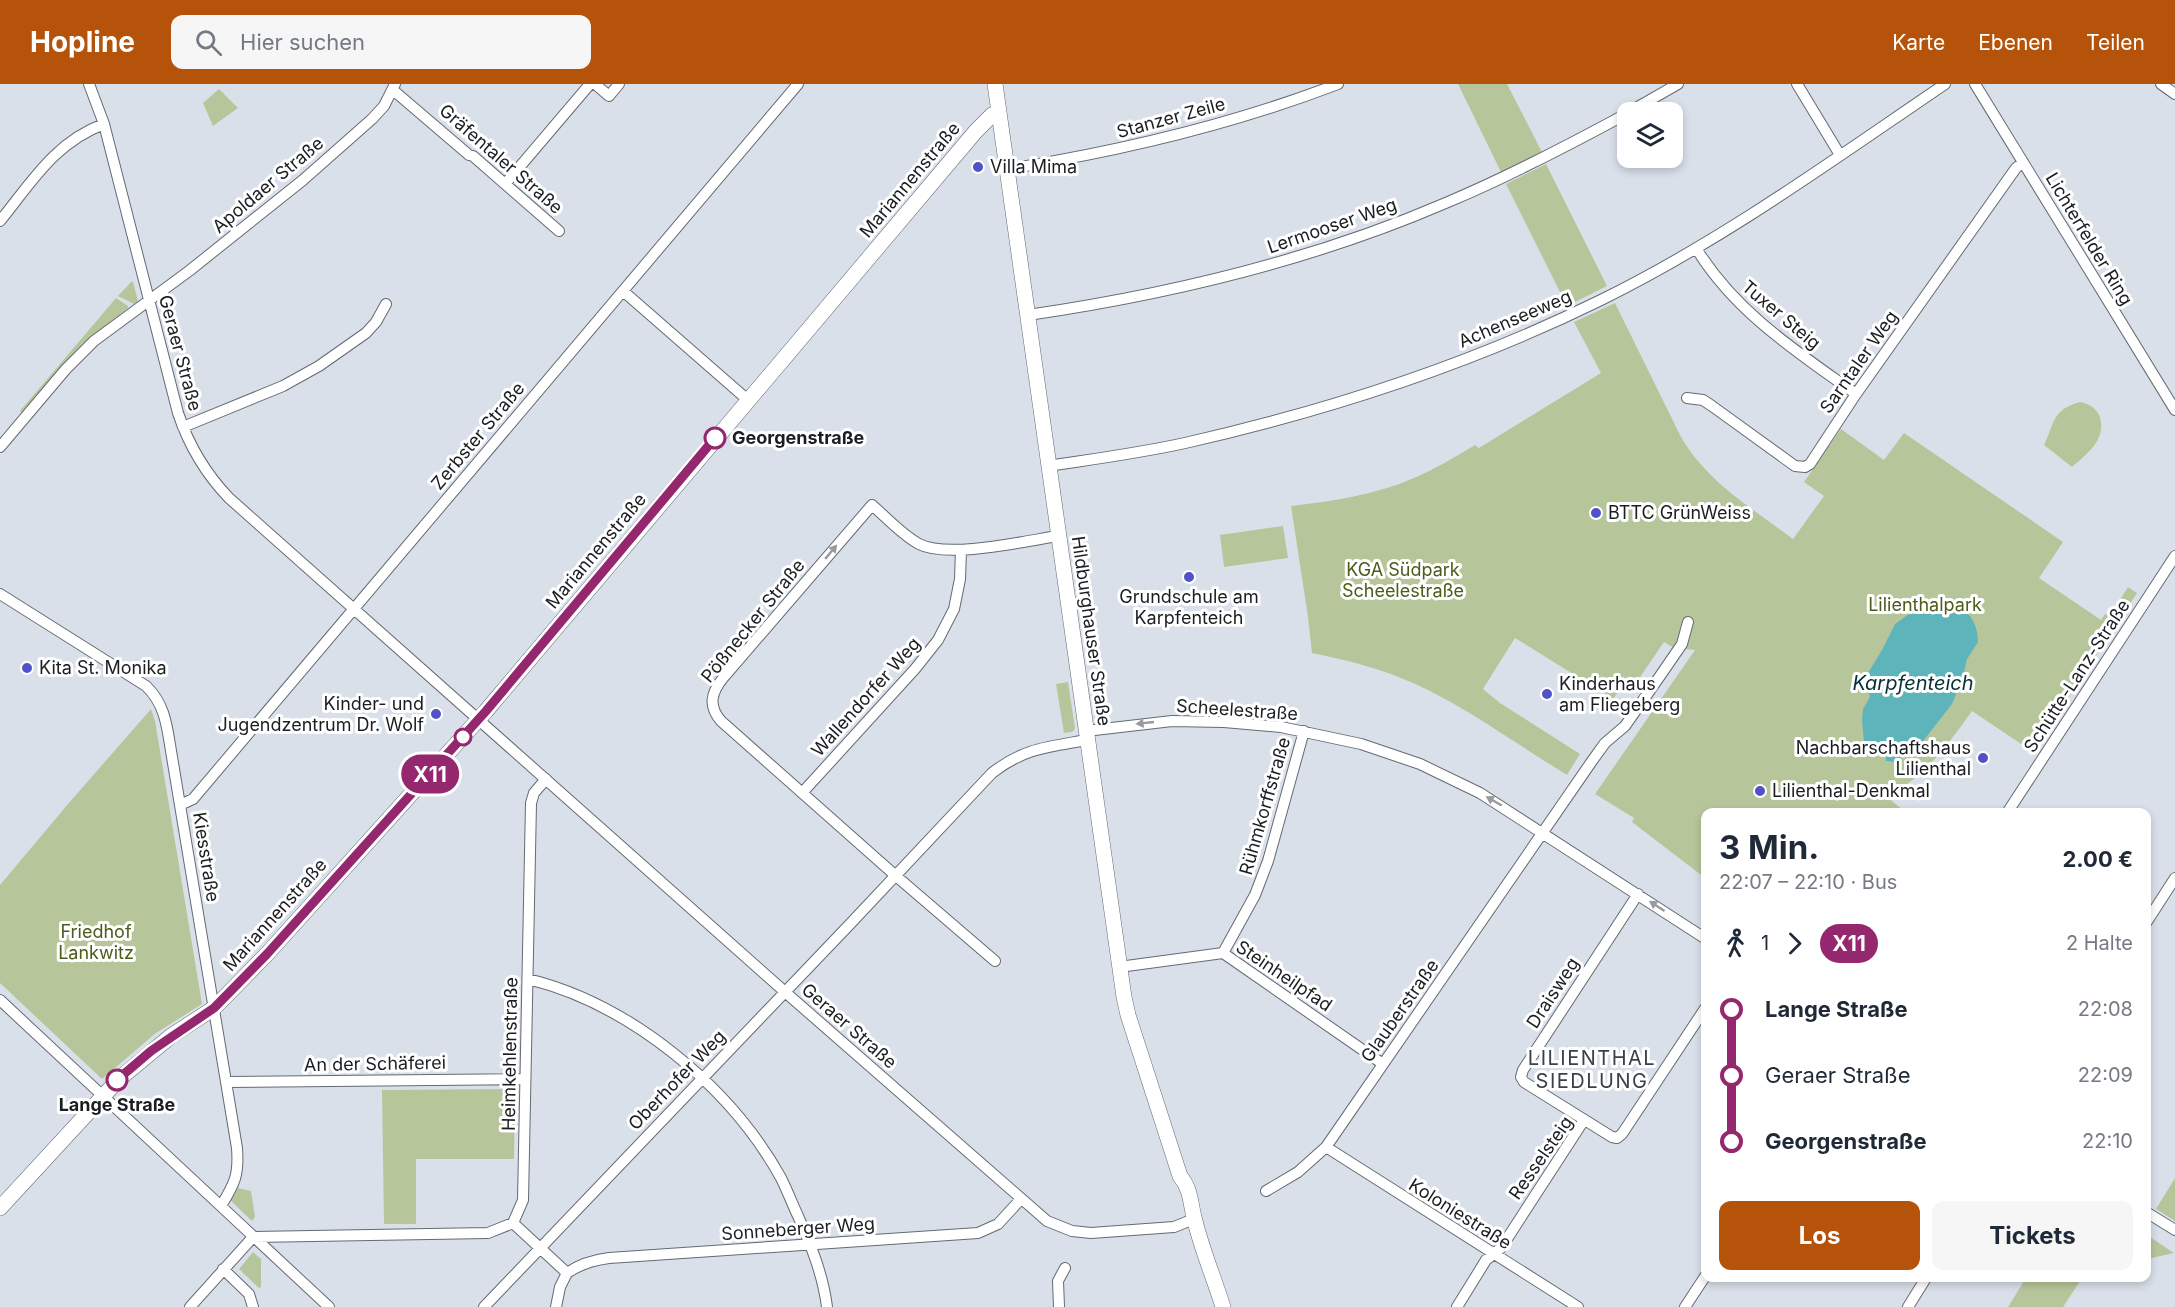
<!DOCTYPE html>
<html lang="de">
<head>
<meta charset="utf-8">
<style>
  :root { --surface:#fff; --page:#f6f6f7; --text:#1f2937; --muted:#747a83; --accent:#b45309 }
  body { margin:0; font-family:Inter,sans-serif; background:var(--page); color:var(--text); height:100vh; display:flex; flex-direction:column; font-size:22px; white-space:nowrap }
  * { box-sizing:border-box; margin:0 }
  p { font-size:20px; color:var(--muted) }
  .icon { flex:none; width:33px; height:33px; fill:none; stroke:currentColor; stroke-width:2; stroke-linecap:round; stroke-linejoin:round }
  .map { position:relative; flex:1; overflow:hidden }
  .sheet { position:absolute; left:1701px; top:724px; width:450px; height:474px; display:flex; flex-direction:column; background:var(--surface); border-radius:12px; box-shadow:0 3px 9px #0003 }
  .sheet>* { flex:none }
  .badge { padding:0 12px; border-radius:20px; font-size:21px; line-height:39px }
  .fabs { position:absolute; left:1617px; top:18px; display:grid; gap:12px }
  .fabs a { display:grid; place-items:center; width:66px; height:66px; border-radius:12px; background:var(--surface); box-shadow:0 3px 9px #0003; font-size:30px }
  .map>.badge { position:absolute; translate:-50% -50%; box-shadow:0 0 0 3px #fff }
  .legs { display:flex; align-items:center; gap:9px; height:66px; padding:0 18px; font-size:20px }
  .legs p { margin-inline-start:auto }
  .headline { display:flex; align-items:center; justify-content:space-between; height:102px; padding:0 18px }
  h1 { font-size:33px; font-weight:700; line-height:45px }
  .cta { display:flex; gap:12px; margin-top:auto; padding:12px 18px }
  .cta a { flex:1; height:69px; border-radius:12px; background:var(--accent); color:#fff; font-size:24px; font-weight:700; line-height:69px; text-align:center }
  .cta a+a { background:var(--page); color:var(--text) }
  ul { padding:0 18px; list-style:none }
  li { display:flex; align-items:center; gap:21px; height:66px; font-size:22px }
  li i { display:grid; place-items:center; width:9px; height:100%; margin:0 8px; background:currentColor }
  li i::after { content:''; width:15px; height:15px; margin:-8px; border:4px solid; border-radius:50%; background:var(--surface) }
  li p { margin-inline-start:auto }
  li:first-child i { background:linear-gradient(#0000 50%,currentColor 0) }
  li:last-child i { background:linear-gradient(currentColor 50%,#0000 0) }
  header { display:flex; align-items:center; gap:36px; box-sizing:border-box; height:84px; padding:0 30px; background:var(--accent); color:#fff }
  header strong { font-size:28px }
  nav { display:flex; gap:33px; margin-inline-start:auto; font-size:21px }
  .search { width:420px; height:54px; background:var(--page); display:flex; align-items:center; gap:15px; box-sizing:border-box; padding:0 21px; border-radius:12px; color:var(--muted); font-size:22px }
  .map>svg:first-child { display:block }
  .green { fill:#b7c69a }
  .water { fill:#5db4bb }
  .lines { fill:none; stroke-linecap:round; stroke-linejoin:round }
  .street-casing { stroke:#646a73; stroke-width:12 }
  .secondary-casing { stroke:#646a73; stroke-width:16 }
  .street { stroke:#fff; stroke-width:10 }
  .secondary { stroke:#fff; stroke-width:15 }
  .oneway { fill:#989a9b }
  .line-1-casing { stroke:#fff; stroke-width:14 }
  .line-1 { stroke:#95276e; stroke-width:9 }
  .poi-dot { fill:#5151c8; stroke:#fff; stroke-width:2 }
  .stop-1-dot { fill:#fff; stroke:#95276e; stroke-width:3 }
  .labels { text-anchor:middle; stroke-width:6; stroke-linejoin:round; paint-order:stroke }
  .street-label { font-size:18px; fill:#1b1e21; stroke:#fff }
  .poi-label { font-size:18px; fill:#1b1e21; stroke:#fff; text-anchor:start }
  .stop-label { font-size:18px; font-weight:bold; fill:#1b1e21; stroke:#fff; text-anchor:start }
  .park-label { font-size:18px; fill:#4b5c1b; stroke:#fff }
  .water-label { font-size:20px; font-style:italic; fill:#053134; stroke:#fff }
  .neighbourhood-label { font-size:20px; letter-spacing:1.5px; fill:#3b4149; stroke:#fff }
</style>
</head>
<body>
<header>
<strong>Hopline</strong>
<div class="search"><svg class="icon" aria-label="search" viewBox="0 0 24 24"><circle cx="10" cy="10" r="6"/><path d="M15 15l6 6"/></svg>Hier suchen</div>
<nav><a>Karte</a><a>Ebenen</a><a>Teilen</a></nav>
</header>
<div class="map">
<svg width="2175" height="1223" viewBox="0 0 2175 1223">
  <rect width="100%" height="100%" fill="#d9e0ea"/>
  <path class="green" d="M1458,0H1507L1542,68L1501,88Z
    M219,5L238,24L213,42L203,19Z
    M1546,80L1607,202L1567,222L1506,100Z
    M131,198H133L138,217L134,220L118,212Z
    M116,214L128,222V224L83,259L22,329L20,327Z
    M1615,219L1681,353C1707,398 1752,424 1793,455L1824,412L1804,398L1841,345L1884,376L1904,349L2063,458L2039,494L2101,536L2105,530L2110,532L2128,503L2137,509L2033,668L1972,627C1948,661 1924,693 1887,713L1903,726L1906,724L1912,729H1706L1705,794L1632,738L1634,734L1595,710L1695,566L1674,564L1664,558L1636,599L1629,594L1613,615L1515,554L1483,605L1500,619L1580,670L1567,691C1521,663 1477,631 1430,607C1393,588 1353,577 1312,569L1308,533L1291,422C1333,417 1375,411 1414,394C1435,385 1455,373 1475,361L1479,364L1601,289L1574,238Z
    M2080,318C2089,320 2095,323 2099,331C2108,354 2088,369 2072,383L2044,361C2055,338 2052,326 2080,318Z
    M1283,442L1288,474L1224,483L1220,451Z
    M1068,598L1075,645L1072,648L1064,649L1056,600Z
    M151,625L155,637L202,920L156,949L102,995L0,899V801L68,720Z
    M508,1005L515,1013L514,1075H416V1140H384L382,1006Z
    M2175,1094V1137L2156,1125Z
    M238,1104L251,1107L255,1133L252,1137L230,1116Z
    M2147,1151L2174,1169L2147,1175Z
    M253,1168L261,1175V1203L259,1204L239,1185Z
    M2026,1194H2082L2063,1223H2008Z"/>
  <path class="water" d="M1948,518L1958,520C1961,525 1964,526 1968,530C1975,537 1978,548 1978,558L1967,575L1963,593L1957,599V608L1952,620L1920,661L1902,673L1899,678L1886,677V671L1871,659H1864L1862,636L1863,625L1870,613L1866,596L1868,589L1882,566L1895,540L1919,523L1942,521Z"/>
  <g class="lines">
    <g class="street-casing">
      <path id="street" d="M89,0L104,40L178,329C189,362 205,389 229,414L793,915L1047,1137L1072,1147L1091,1149L1174,1143L1194,1135
        M595,0L609,12L619,0
        M1797,0L1840,71
        M1975,0L2175,326
        M2161,0L2175,10
        M393,6L469,71L473,72L559,147
        M1629,28L1678,0
        M1008,85C1121,67 1231,41 1338,0
        M505,100L590,0
        M0,137C31,99 55,58 104,40
        M1696,164C1735,228 1796,267 1856,310
        M623,207L749,317
        M1028,231C1172,210 1314,176 1448,118C1510,92 1569,61 1628,29
        M1687,314L1703,316L1712,322L1795,382L1805,383L1810,380L1856,310L2016,84L2023,78
        M183,343L283,302L319,282L366,249L376,238L386,220
        M0,363L66,285L94,257L189,187L303,96L372,35L384,22L395,0
        M1048,382C1094,375 1140,369 1185,359C1326,327 1471,280 1601,216C1723,156 1833,76 1945,0
        M0,510L146,602C165,620 167,642 171,667L237,1064C239,1091 235,1099 221,1122
        M1086,647L1172,637L1224,638L1281,643L1361,660L1420,680L1480,709L1706,855
        M546,695L534,709L531,719L523,1116L513,1139L567,1189L560,1203L556,1223
        M802,709L915,585L938,556L954,525L960,495L961,466
        M180,721L193,715L798,0
        M2007,729L2175,472
        M1638,810L1523,986L1521,993L1524,998L1612,1053L1617,1054L1622,1050L1706,923
        M2146,839L2175,794
        M1223,869L1255,811L1268,777L1304,647
        M995,877L896,792L721,637C708,622 711,609 723,594L872,421C887,434 902,451 919,460C948,475 1025,457 1058,452
        M1119,883L1223,869L1383,980
        M528,895C630,920 730,1002 781,1094C787,1106 792,1119 798,1132C811,1161 823,1191 827,1223
        M0,916L329,1223
        M226,998L525,995
        M1326,1063L1578,1223
        M1266,1107L1298,1088L1326,1063L1592,677L1605,659L1625,642L1660,592L1682,560L1688,538
        M2146,1128L2175,1146
        M253,1153L488,1149L513,1139
        M223,1185L249,1210L253,1223
        M567,1189C580,1180 593,1176 609,1174L978,1149L998,1140L1021,1115
        M190,1223L253,1153
        M484,1223L851,839L992,689C1024,664 1048,663 1087,656
        M1059,1223L1058,1197L1065,1184
        M1457,1223L1486,1176L1501,1164L1584,1036
        M1685,1223L1706,1191
        M1908,1223L1926,1194"/>
    </g>
    <g class="secondary-casing">
      <path id="secondary" d="M995,0L1124,913L1128,931L1180,1092C1192,1107 1190,1120 1195,1137C1202,1166 1214,1194 1223,1223
        M0,1124L119,995L171,952L214,924L267,870L486,627L976,47L992,31L999,29"/>
    </g>
    <use href="#street" class="street"/>
    <use href="#secondary" class="secondary"/>
  </g>
  <defs><path id="oneway-solid" d="M-6-.8H1V-3.2L6.5 0L1 3.2V.8H-6Z" transform="scale(1.5)"/></defs>
  <g class="oneway">
    <use href="#oneway-solid" transform="translate(831 468) rotate(-50)"/>
    <use href="#oneway-solid" transform="translate(1145 639) rotate(174)"/>
    <use href="#oneway-solid" transform="translate(1494 717) rotate(-150)"/>
    <use href="#oneway-solid" transform="translate(1657 822) rotate(-147)"/>
  </g>
  <g class="lines">
    <g class="line-1-casing">
      <path id="line-1" d="M117,996L151,967L214,924L267,870L486,627L715,354"/>
    </g>
    <use href="#line-1" class="line-1"/>
  </g>
  <g class="poi-dot">
    <circle cx="978" cy="83" r="6"/>
    <circle cx="1596" cy="429" r="6"/>
    <circle cx="1189" cy="493" r="6"/>
    <circle cx="27" cy="584" r="6"/>
    <circle cx="1547" cy="610" r="6"/>
    <circle cx="436" cy="630" r="6"/>
    <circle cx="1983" cy="674" r="6"/>
    <circle cx="1760" cy="707" r="6"/>
  </g>
  <g class="stop-1-dot">
    <circle cx="715" cy="354" r="10"/>
    <circle cx="463" cy="653" r="8"/>
    <circle cx="117" cy="996" r="10"/>
  </g>
  <g class="labels">
    <g class="street-label">
      <text transform="translate(1171 34) rotate(-15)" y="6">Stanzer Zeile</text>
      <text transform="translate(501 75) rotate(41)" y="6">Gräfentaler Straße</text>
      <text transform="translate(910 96) rotate(-50)" y="6">Mariannenstraße</text>
      <text transform="translate(268 101) rotate(-40)" y="6">Apoldaer Straße</text>
      <text transform="translate(1332 142) rotate(-19)" y="6">Lermooser Weg</text>
      <text transform="translate(2089 155) rotate(59)" y="6">Lichterfelder Ring</text>
      <text transform="translate(1781 231) rotate(40)" y="6">Tuxer Steig</text>
      <text transform="translate(1515 235) rotate(-23)" y="6">Achenseeweg</text>
      <text transform="translate(180 269) rotate(75)" y="6">Geraer Straße</text>
      <text transform="translate(1859 278) rotate(-55)" y="6">Sarntaler Weg</text>
      <text transform="translate(478 352) rotate(-50)" y="6">Zerbster Straße</text>
      <text transform="translate(596 467) rotate(-50)" y="6">Mariannenstraße</text>
      <text transform="translate(753 537) rotate(-51)" y="6">Pößnecker Straße</text>
      <text transform="translate(1091 547) rotate(82)" y="6">Hildburghauser Straße</text>
      <text transform="translate(2077 592) rotate(-57)" y="6">Schütte-Lanz-Straße</text>
      <text transform="translate(866 613) rotate(-48)" y="6">Wallendorfer Weg</text>
      <text transform="translate(1237 626) rotate(4)" y="6">Scheelestraße</text>
      <text transform="translate(1265 722) rotate(-74)" y="6">Rühmkorffstraße</text>
      <text transform="translate(206 773) rotate(81)" y="6">Kiesstraße</text>
      <text transform="translate(275 831) rotate(-48)" y="6">Mariannenstraße</text>
      <text transform="translate(1284 892) rotate(34)" y="6">Steinheilpfad</text>
      <text transform="translate(1553 909) rotate(-57)" y="6">Draisweg</text>
      <text transform="translate(1400 927) rotate(-55)" y="6">Glauberstraße</text>
      <text transform="translate(849 942) rotate(41)" y="6">Geraer Straße</text>
      <text transform="translate(510 970) rotate(-89)" y="6">Heimkehlenstraße</text>
      <text transform="translate(375 980) rotate(-1)" y="6">An der Schäferei</text>
      <text transform="translate(677 996) rotate(-46)" y="6">Oberhofer Weg</text>
      <text transform="translate(1541 1074) rotate(-55)" y="6">Resselsteig</text>
      <text transform="translate(1460 1130) rotate(32)" y="6">Koloniestraße</text>
      <text transform="translate(798 1145) rotate(-4)" y="6">Sonneberger Weg</text>
    </g>
    <g class="poi-label">
      <text x="990" y="89">Villa Mima</text>
      <text x="1608" y="435">BTTC GrünWeiss</text>
      <text x="1189" y="519" text-anchor="middle">Grundschule am<tspan x="1189" dy="21">Karpfenteich</tspan></text>
      <text x="39" y="590">Kita St. Monika</text>
      <text x="1559" y="606">Kinderhaus<tspan x="1559" dy="21">am Fliegeberg</tspan></text>
      <text x="424" y="626" text-anchor="end">Kinder- und<tspan x="424" dy="21">Jugendzentrum Dr. Wolf</tspan></text>
      <text x="1971" y="670" text-anchor="end">Nachbarschaftshaus<tspan x="1971" dy="21">Lilienthal</tspan></text>
      <text x="1772" y="713">Lilienthal-Denkmal</text>
    </g>
    <g class="stop-label">
      <text x="732" y="360">Georgenstraße</text>
      <text x="117" y="1027" text-anchor="middle">Lange Straße</text>
    </g>
    <g class="park-label">
      <text x="1403" y="492">KGA Südpark<tspan x="1403" dy="21">Scheelestraße</tspan></text>
      <text x="1925" y="527">Lilienthalpark</text>
      <text x="96" y="854">Friedhof<tspan x="96" dy="21">Lankwitz</tspan></text>
    </g>
    <g class="water-label">
      <text x="1913" y="606">Karpfenteich</text>
    </g>
    <g class="neighbourhood-label">
      <text x="1592" y="981">LILIENTHAL<tspan x="1592" dy="23">SIEDLUNG</tspan></text>
    </g>
  </g>
</svg>
<div class="fabs">
<a><svg class="icon" aria-label="layers" viewBox="0 0 24 24"><path d="M12 4l9 5-9 5-9-5zM3 14l9 5 9-5"/></svg></a>
</div>
<b class="badge" style="left:430px;top:690px;background:#95276e;color:#fff">X11</b>
<section class="sheet">
<div class="headline"><div><h1>3 Min.</h1><p>22:07 – 22:10 · Bus</p></div><b>2.00 €</b></div>
<div class="legs"><svg class="icon" aria-label="walk" viewBox="0 0 24 24"><circle cx="13" cy="4" r="2"/><path d="M13 8l-2 6 4 7M11 14l-3 7M7 12l3-4h3l4 4"/></svg>1<svg class="icon" aria-label="forward" viewBox="0 0 24 24"><path d="M9 5l7 7-7 7"/></svg><b class="badge" style="background:#95276e;color:#fff">X11</b><p>2 Halte</p></div>
<ul>
<li><i style="color:#95276e"></i><b>Lange Straße</b><p>22:08</p></li>
<li><i style="color:#95276e"></i><span>Geraer Straße</span><p>22:09</p></li>
<li><i style="color:#95276e"></i><b>Georgenstraße</b><p>22:10</p></li>
</ul>
<div class="cta"><a>Los</a><a>Tickets</a></div>
</section>
</div>
</body>
</html>
